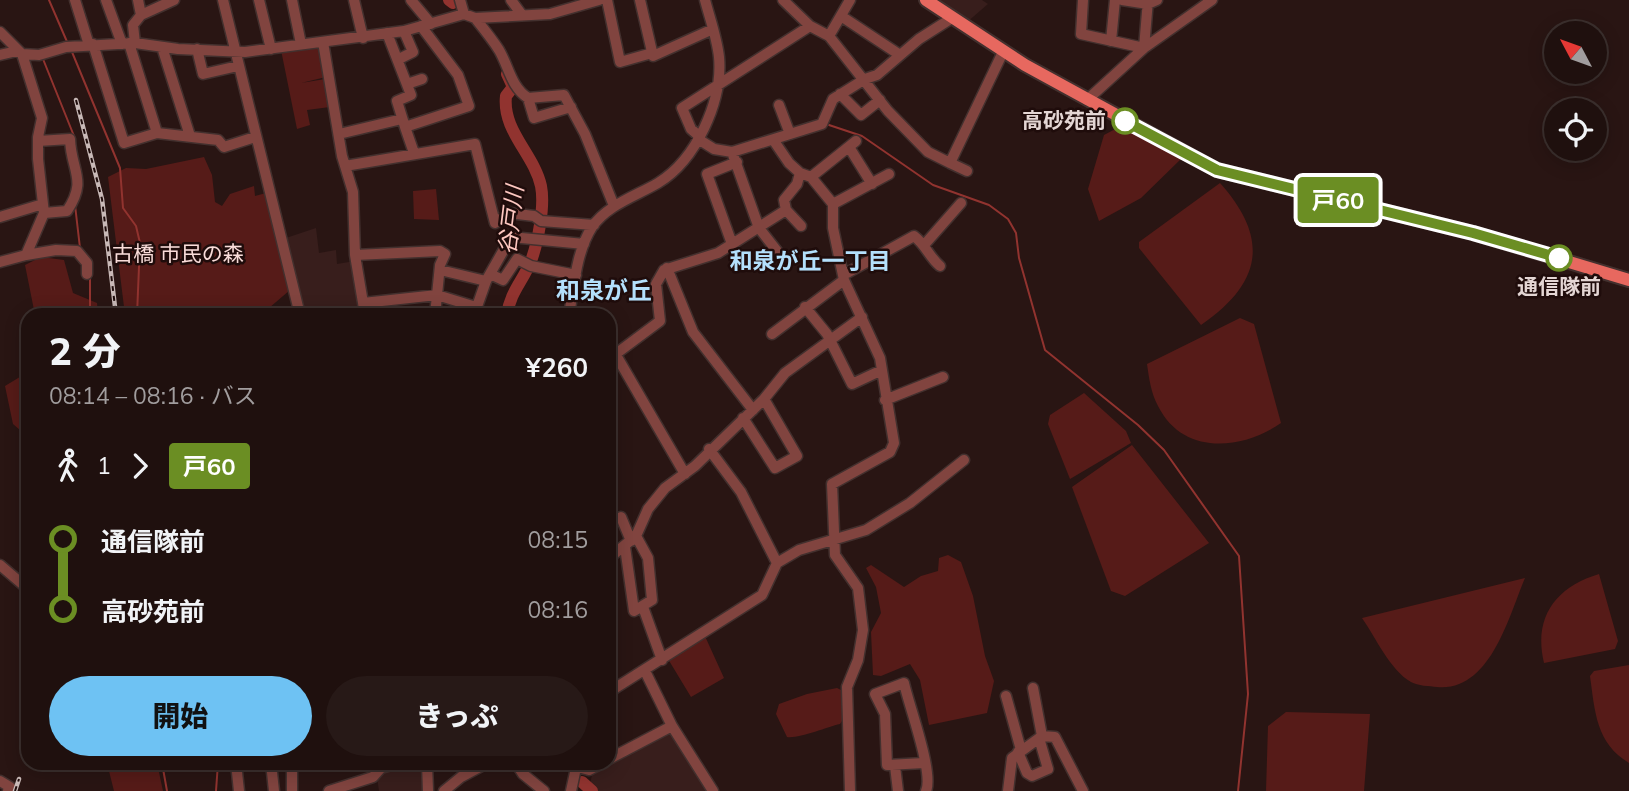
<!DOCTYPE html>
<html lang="ja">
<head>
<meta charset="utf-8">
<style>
  :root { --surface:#1f100e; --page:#271917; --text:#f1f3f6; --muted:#a19d9e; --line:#3c302e; --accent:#6ec2f3 }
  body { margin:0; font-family:Mulish,"Noto Sans JP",sans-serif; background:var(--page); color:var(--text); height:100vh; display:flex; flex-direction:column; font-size:26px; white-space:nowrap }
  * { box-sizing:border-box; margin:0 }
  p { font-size:23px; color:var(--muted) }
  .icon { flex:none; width:38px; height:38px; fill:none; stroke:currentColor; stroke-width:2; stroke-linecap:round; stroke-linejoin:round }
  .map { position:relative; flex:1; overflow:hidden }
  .drawer { position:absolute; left:21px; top:308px; width:595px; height:462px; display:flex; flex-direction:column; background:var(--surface); border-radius:21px; box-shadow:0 4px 18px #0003,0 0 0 2px var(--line) }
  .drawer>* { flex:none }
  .badge { padding:0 14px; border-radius:5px; font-size:24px; line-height:46px }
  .needle { width:46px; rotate:311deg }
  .fabs { position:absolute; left:1544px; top:21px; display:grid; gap:14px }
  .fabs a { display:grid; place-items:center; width:63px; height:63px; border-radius:50%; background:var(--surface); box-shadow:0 4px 18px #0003,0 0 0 2px var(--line); font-size:35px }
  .map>.badge { position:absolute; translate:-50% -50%; box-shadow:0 0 0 4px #fff }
  .legs { display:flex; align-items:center; gap:10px; height:77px; padding:0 28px; font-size:23px }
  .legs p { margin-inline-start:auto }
  .overview { display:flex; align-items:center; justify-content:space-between; height:119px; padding:0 28px }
  h1 { font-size:38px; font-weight:800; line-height:52px }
  .action { display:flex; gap:14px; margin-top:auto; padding:14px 28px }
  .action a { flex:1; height:80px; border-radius:42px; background:var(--accent); color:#111; font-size:28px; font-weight:800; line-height:80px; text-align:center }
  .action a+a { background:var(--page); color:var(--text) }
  ul { padding:0 28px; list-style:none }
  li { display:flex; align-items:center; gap:24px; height:70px; font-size:26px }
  li i { display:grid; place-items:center; width:10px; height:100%; margin:0 9px; background:currentColor }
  li i::after { content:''; width:18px; height:18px; margin:-9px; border:5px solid; border-radius:50%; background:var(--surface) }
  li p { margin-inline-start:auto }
  li:first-child i { background:linear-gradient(#0000 50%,currentColor 0) }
  li:last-child i { background:linear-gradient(currentColor 50%,#0000 0) }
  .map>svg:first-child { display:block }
  .built { fill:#381e1c }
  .green { fill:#561b18 }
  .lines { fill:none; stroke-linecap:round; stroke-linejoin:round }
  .stream { stroke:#91332f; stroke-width:2 }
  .river { stroke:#91332f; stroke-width:12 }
  .minor-casing { stroke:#43302e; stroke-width:13 }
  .major-casing { stroke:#43302e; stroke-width:16 }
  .minor { stroke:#81443f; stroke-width:10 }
  .major { stroke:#e7685f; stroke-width:12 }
  .rail-casing { stroke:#c8b9b7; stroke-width:4.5 }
  .rail { stroke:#1f0c0b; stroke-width:2; stroke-dasharray:5; stroke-linecap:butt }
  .line-1-casing { stroke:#fff; stroke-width:16 }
  .line-1 { stroke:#6b8e23; stroke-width:10 }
  .stop-1-dot { fill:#fff; stroke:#6b8e23; stroke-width:3.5 }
  .labels { text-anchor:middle; stroke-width:5; stroke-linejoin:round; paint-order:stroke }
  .stop-label { font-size:21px; font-weight:bold; fill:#e4d6d4; stroke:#1f0c0b; text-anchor:end }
  .park-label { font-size:21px; fill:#f9dcd9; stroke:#1f0c0b }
  .water-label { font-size:23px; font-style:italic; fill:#fec8c1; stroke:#1f0c0b }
  .neighbourhood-label { font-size:23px; font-weight:bold; fill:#b4e0fc; stroke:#1f0c0b }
  .quarter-label { font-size:24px; font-weight:bold; fill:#b4e0fc; stroke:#1f0c0b }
</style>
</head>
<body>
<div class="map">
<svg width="1629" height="791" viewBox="0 0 1629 791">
  <rect width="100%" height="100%" fill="#291513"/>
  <path class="built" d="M932,0H982L988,4L966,23Z
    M316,228L319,253L336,250L337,264L355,261L360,311L304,315L283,239Z
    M669,730L711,791H598L590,784L592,775L612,761Z
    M408,763H425L424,791H379L377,777L384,769Z"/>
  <path class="green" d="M321,44L326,77L301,83L325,79L330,107L307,110L310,125L297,129L281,50Z
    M1121,126L1182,158L1141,198L1099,221L1088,189L1104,135Z
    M204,157L212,175L215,202L222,206L230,194L254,186L255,196L266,193L290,290L269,308L253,315H125L108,177L126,168L146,169Z
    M1220,183C1270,239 1262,283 1201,325L1139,248V242Z
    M436,189L439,220L414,219L413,191Z
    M41,257L64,260L73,293L97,303L98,315H35L25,265Z
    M1240,318L1254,324L1281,423C1242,450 1183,456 1158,406C1151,393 1149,378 1147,364Z
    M28,372V437L13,424L5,386Z
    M1084,393L1126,431L1131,443L1070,479L1048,424L1050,415Z
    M1132,445L1209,543L1125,596L1111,591L1072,487Z
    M948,555L961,562L973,596L985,656L994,681L987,713L929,725L920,680L910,664L881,676L873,675L871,632L881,613L876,587L866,568L871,565L904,587L921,576L938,571L939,558Z
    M1599,574L1618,641L1615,649L1544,663C1533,617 1556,587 1599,574Z
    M1525,578C1509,615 1491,692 1437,687C1429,686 1418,686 1411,682C1390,670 1376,638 1362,618Z
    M704,634L724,678L691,697L668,659Z
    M1629,665V763C1596,743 1595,712 1590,676L1594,671Z
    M837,688L843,691L844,718L840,724C827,727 798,739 787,737L776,714L779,704L807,694Z
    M1286,712L1370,714L1364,791H1266L1268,726Z
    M107,763H157L163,791H114Z"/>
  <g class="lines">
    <path class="stream" d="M49,0L68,44
      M72,52L120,168L123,208L136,226L140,243L137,315
      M43,59L74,136
      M829,125L862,136L933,185L989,205L1008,219L1016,233L1019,258L1045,350L1138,425L1164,450L1239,556L1248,694L1238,791
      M78,200L82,178
      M75,205L80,248
      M90,315V278
      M162,763L167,791
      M216,791L218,763"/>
    <path class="river" d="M449,0L453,3
      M507,74L513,87L506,96C502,131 534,154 541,186C545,206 538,242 531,261C523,281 510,292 507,315
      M582,782L592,791"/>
    <g class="minor-casing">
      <path id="minor" d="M75,0L89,45
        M106,0L122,44
        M138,0L141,15
        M223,0L300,315
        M259,0L271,49
        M292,0L301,44
        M354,0L363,38
        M411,0L431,24
        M460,0L464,14
        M511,0L522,15
        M607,0L620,62L652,53
        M640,0L653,56L713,29
        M783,0L810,26L829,36L888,111L928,152L950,163L1003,52
        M1083,0L1081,34L1144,48
        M1122,0L1148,4L1157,0
        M841,16L900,55
        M475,18C483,28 492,39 499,50C509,67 511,87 528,98L564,95L585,134L614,206
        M0,32L22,54L39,55L66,47L135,43L178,49L245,52L404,31L464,14L475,18L550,14L599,0
        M387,33L411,95L397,101L405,127
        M829,36L850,0
        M1111,41L1115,0
        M323,42L342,156L353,192L355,255L365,315
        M129,43L157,133L218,140L224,147L255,137
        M135,43L133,25L141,15L174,0
        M93,44L124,143L157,133
        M162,47L190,136
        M1144,48L1148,0
        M197,49L203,74L238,66
        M0,55L17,51
        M399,59L413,52L404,31
        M407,84L422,79
        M840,94L861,115L880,100
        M528,98L534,118L571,107
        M1087,100L1144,48L1212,0
        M779,105L790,134
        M339,134L402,119
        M699,136L691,129L682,108L810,26
        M698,139L714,149L732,152L822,124L833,99L865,79L877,75L919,39L952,18
        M38,141L70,139C71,171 88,180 67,211L44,213
        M774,141L789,163L800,173L811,177L833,204V228L844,280L880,358L894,443L890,452L832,484L835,555L858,588L863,630L858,660L847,687L850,791
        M849,147L872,184
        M732,152L759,228L777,251
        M414,153L405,127L469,106L458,75L421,26
        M950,163L967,171
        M345,166L475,144L495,223L509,213L534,216L541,221L594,225
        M811,177L856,141
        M833,204L889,174
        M786,210L801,226
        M0,217L43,204
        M732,244L707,174L737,162
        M925,244L961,203
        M26,255L56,250L77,251L87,263V274
        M355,255L440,251L445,254L440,265L435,315
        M0,262L26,255L44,213L38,159V137L42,118L22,54
        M667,268L693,332L753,410
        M440,270L486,281
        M490,274L503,280L517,259L531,266L576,275
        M845,274L914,236C926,245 929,257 940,266
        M363,303L437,295L476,307
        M805,307L827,334L852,384L882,370
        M474,315L486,281L511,237L584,244
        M569,315C574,287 576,252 592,227C607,205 636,196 658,183C696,160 723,101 719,57C717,38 710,19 705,0
        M772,334L844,280
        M616,355L685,474
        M609,359L660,321L656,284L664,270L718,253L786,210L784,200L797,184L800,173
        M885,400L943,377
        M743,418L775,468L797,456L764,399
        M709,449L741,492L777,563
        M621,517L631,541
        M625,547L634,611L652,600L648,558L636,536
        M609,558L636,536L648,509L665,488L695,466L764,399L785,373L862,317
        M0,565L28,589
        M643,607L662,660
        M645,671L672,726L713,791
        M1033,688L1042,736
        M609,692L762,595L777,563L799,550L866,530L910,503L964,460
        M1006,696L1021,750
        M1018,752L1027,773L1032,776L1048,769L1039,738
        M609,759L672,726
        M236,763L239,791
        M271,763L274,791
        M427,763L428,791
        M516,763L523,774L544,791
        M924,763L887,765L885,714L875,694L904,683C909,706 934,773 926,791
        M895,766L898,791
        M578,767L589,770L602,763
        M0,781L10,787L8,791
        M292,791V763
        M329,791L373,777L381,768L398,763
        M444,791L461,777L487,763
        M571,791L577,763
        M1008,791L1012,758L1042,736L1055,737L1083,791"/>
    </g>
    <g class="major-casing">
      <path id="major" d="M926,0L1025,65L1217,170L1473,233L1629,280"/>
    </g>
    <use href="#minor" class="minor"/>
    <use href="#major" class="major"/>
    <g class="rail-casing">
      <path id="rail" d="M76,100L102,199L116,315
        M15,791L19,779"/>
    </g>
    <use href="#rail" class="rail"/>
  </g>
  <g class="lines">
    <g class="line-1-casing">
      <path id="line-1" d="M1125,121L1217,170L1473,233L1559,258"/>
    </g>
    <use href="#line-1" class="line-1"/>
  </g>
  <g class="stop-1-dot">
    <circle cx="1125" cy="121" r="12"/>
    <circle cx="1559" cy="258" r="12"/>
  </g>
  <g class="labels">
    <g class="stop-label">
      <text x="1106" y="128">高砂苑前</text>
      <text x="1559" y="294" text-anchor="middle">通信隊前</text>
    </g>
    <g class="park-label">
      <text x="178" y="261">古橋 市民の森</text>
    </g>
    <g class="water-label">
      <text transform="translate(511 220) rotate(-83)" y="8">谷戸川</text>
    </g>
    <g class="neighbourhood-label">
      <text x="810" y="269">和泉が丘一丁目</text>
    </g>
    <g class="quarter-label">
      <text x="604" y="299">和泉が丘</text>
    </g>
  </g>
</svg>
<div class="fabs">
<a><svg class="needle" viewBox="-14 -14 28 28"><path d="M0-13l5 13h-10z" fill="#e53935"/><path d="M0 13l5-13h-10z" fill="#a19d9e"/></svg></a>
<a><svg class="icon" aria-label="locate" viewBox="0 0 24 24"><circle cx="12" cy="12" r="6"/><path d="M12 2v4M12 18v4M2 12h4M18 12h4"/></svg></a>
</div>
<b class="badge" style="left:1338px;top:200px;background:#6b8e23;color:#fff">戸60</b>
<section class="drawer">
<div class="overview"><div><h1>2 分</h1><p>08:14 – 08:16 · バス</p></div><b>¥260</b></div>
<div class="legs"><svg class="icon" aria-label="walk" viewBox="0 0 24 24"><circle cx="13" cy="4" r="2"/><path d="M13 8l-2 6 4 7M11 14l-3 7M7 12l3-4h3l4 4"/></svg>1<svg class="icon" aria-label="forward" viewBox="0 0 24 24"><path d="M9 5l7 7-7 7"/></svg><b class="badge" style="background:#6b8e23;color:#fff">戸60</b></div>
<ul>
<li><i style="color:#6b8e23"></i><b>通信隊前</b><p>08:15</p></li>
<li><i style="color:#6b8e23"></i><b>高砂苑前</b><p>08:16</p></li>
</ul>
<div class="action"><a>開始</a><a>きっぷ</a></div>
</section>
</div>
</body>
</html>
